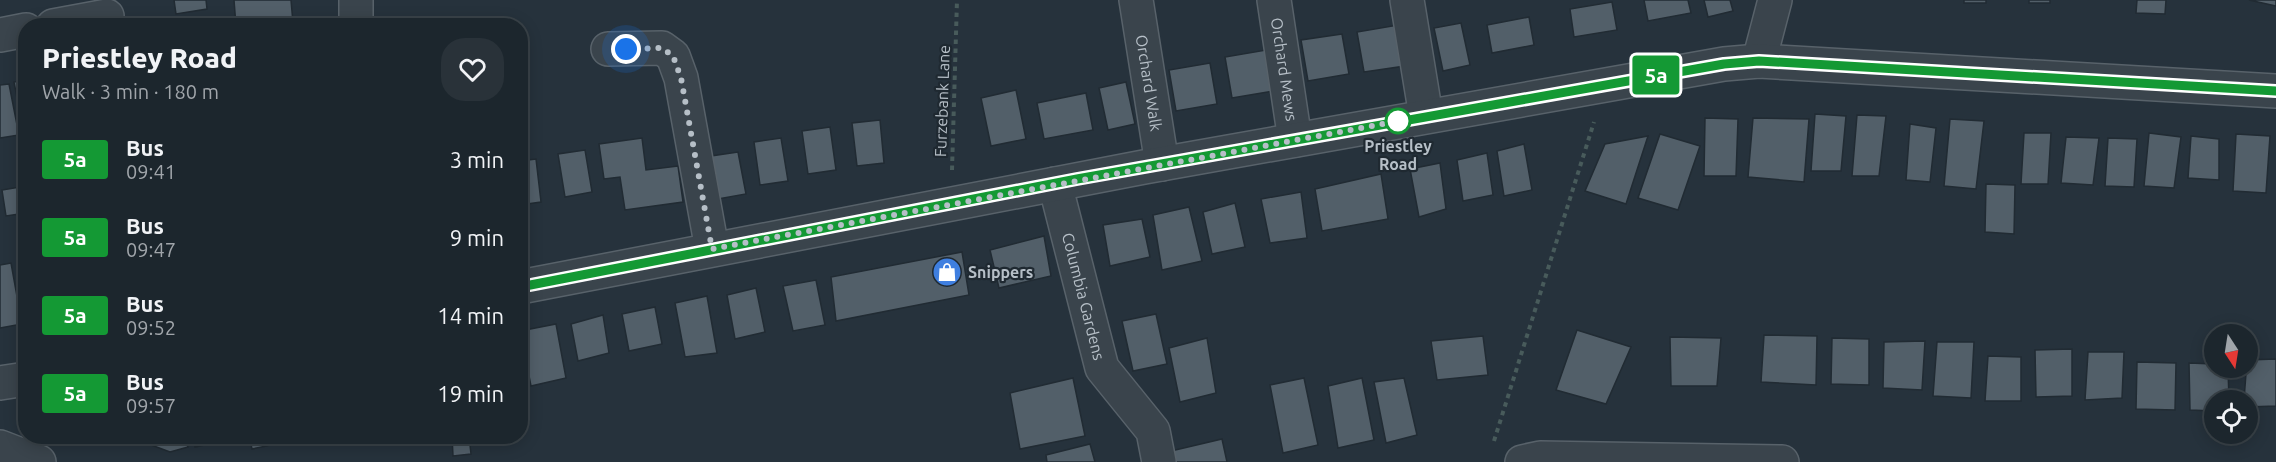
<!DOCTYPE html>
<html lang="en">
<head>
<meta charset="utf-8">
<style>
  :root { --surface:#1c262d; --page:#293239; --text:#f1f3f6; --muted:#a0a5aa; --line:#3a4349 }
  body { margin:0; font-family:Ubuntu,sans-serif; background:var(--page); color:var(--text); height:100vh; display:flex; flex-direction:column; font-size:22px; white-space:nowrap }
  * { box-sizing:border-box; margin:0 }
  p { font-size:20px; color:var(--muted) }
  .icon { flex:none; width:33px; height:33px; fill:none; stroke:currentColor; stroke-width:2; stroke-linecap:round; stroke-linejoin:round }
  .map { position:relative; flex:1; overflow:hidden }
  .panel { position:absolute; left:18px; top:18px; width:510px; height:426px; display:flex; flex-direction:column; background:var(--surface); border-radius:24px; box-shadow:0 3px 15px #0003,0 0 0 2px var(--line) }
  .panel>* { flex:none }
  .badge { padding:0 12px; border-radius:4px; font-size:21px; line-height:39px }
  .needle { width:39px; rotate:168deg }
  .tools { position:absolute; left:2204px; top:324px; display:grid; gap:12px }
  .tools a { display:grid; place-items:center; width:54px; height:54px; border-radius:50%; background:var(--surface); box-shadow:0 3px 15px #0003,0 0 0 2px var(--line); font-size:30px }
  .you { position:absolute; width:30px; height:30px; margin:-15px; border:4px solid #fff; border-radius:50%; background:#1a73e8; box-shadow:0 0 0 9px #1a73e833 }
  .map>.badge { position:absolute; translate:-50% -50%; box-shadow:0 0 0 3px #fff }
  .round { display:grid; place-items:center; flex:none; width:63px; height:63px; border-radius:24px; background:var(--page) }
  .summary { display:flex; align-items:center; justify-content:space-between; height:102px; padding:0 24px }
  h1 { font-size:28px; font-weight:800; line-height:45px }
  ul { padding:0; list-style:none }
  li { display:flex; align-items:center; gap:18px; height:78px; padding:0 24px }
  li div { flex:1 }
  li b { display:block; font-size:22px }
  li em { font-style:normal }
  li .badge { min-width:66px; font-weight:700; text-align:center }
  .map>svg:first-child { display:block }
  .building { fill:#525f69; stroke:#212b33; stroke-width:1.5 }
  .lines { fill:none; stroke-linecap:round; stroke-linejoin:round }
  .minor-casing { stroke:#58626a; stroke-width:36 }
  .path { stroke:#485b5b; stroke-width:4; stroke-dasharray:4.5 4.5; stroke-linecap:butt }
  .minor { stroke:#3a444c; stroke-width:33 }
  .line-casing { stroke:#fff; stroke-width:14 }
  .line { stroke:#149934; stroke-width:9 }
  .walk { stroke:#b6bfc7; stroke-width:6; stroke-dasharray:0 10.8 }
  .stop-dot { fill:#fff; stroke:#149934; stroke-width:3 }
  .labels { text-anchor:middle; stroke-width:4.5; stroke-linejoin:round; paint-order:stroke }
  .street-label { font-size:16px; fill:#b6bfc7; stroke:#1f2931 }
  .stop-label { font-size:16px; font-weight:bold; fill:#b6bfc7; stroke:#1f2931 }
  .poi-label { font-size:16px; font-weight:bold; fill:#b6bfc7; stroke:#1f2931; text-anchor:start }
</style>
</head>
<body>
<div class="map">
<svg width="2276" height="462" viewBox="0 0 2276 462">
  <rect width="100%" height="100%" fill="#26323c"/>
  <path class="building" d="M174,0H206L207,9L176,14Z
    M234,0H291L293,23L236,26Z
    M1644,0H1688L1691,13L1648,21Z
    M1704,0H1730L1733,11L1708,17Z
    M1964,0H1986V3H1964Z
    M2029,0H2050V3H2029Z
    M2137,0H2166L2165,14L2136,13Z
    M2249,0H2276V6Z
    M1612,2L1617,30L1574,37L1570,9Z
    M1529,17L1534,45L1492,53L1487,25Z
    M1461,23L1470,65L1443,71L1434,28Z
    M1398,25L1405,66L1364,72L1357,32Z
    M1342,34L1349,74L1308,81L1301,40Z
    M1266,50L1273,91L1232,98L1225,57Z
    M1210,63L1217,104L1176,111L1169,70Z
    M26,80V134H24L14,82Z
    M1126,82L1135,124L1108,130L1099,88Z
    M9,84L19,135L0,138V85Z
    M1016,90L1026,139L991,146L981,98Z
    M1086,93L1093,130L1044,139L1037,103Z
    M1815,114L1846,116L1841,171H1811Z
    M1857,115L1886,116L1879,176H1852Z
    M1705,118L1738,119L1736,176H1704Z
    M1753,118L1809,119L1804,182L1748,177Z
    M1950,119L1984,121L1976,189L1944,186Z
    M880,120L884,163L857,166L852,123Z
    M1910,124L1936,128L1930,182L1906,180Z
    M830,127L836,170L808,174L802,131Z
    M2024,133H2051L2048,184H2021Z
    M2149,133L2181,137L2174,188L2144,186Z
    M1660,134L1700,146L1678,210L1638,198Z
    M2236,134L2270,136L2266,193L2233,191Z
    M1648,136L1626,204L1585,191L1605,144Z
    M2191,136L2219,139V180L2188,178Z
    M2066,137L2099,138L2093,185L2061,183Z
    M642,138L646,170L678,166L683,202L625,210L620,177L604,179L599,144Z
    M781,138L788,181L760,185L754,142Z
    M2108,138L2137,139L2134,187L2105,186Z
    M1524,144L1532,190L1504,196L1497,151Z
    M585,150L592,192L565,197L558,154Z
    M738,152L746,194L718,199L711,156Z
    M1487,153L1493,195L1463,201L1457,160Z
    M536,159L541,202L520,205V161Z
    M1440,163L1446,209L1419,217L1410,169Z
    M1381,174L1388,219L1322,231L1315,189Z
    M1986,184L2015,185L2014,234L1985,232Z
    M26,186V213L6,216L2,190Z
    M1301,192L1307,238L1270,243L1261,199Z
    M1235,203L1245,247L1212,254L1203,212Z
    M1189,207L1202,261L1162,270L1153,215Z
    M1142,219L1150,257L1110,266L1103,225Z
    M1044,236L1051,276L999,288L990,250Z
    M962,252L969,295L836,321L831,277Z
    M11,263L22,324L0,328V265Z
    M816,280L825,325L793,331L783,286Z
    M756,288L765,332L735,339L727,295Z
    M707,296L717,353L685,357L675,303Z
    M655,307L662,344L629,351L622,314Z
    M1156,314L1167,364L1133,371L1122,321Z
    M603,315L609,353L578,361L571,324Z
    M556,324L566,378L531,386L520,331Z
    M1577,330L1631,347L1606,404L1556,390Z
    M1764,335L1817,336L1816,385L1761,382Z
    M1483,336L1488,375L1437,380L1431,341Z
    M1670,337L1721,338L1717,386H1671Z
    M1207,338L1216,393L1180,402L1169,348Z
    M1832,338L1869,339V385L1831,384Z
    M1925,341L1922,390L1883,388L1884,342Z
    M1937,342H1974L1971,398L1933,396Z
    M2072,349V396L2036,397L2035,350Z
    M2088,352H2124L2122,398L2085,400Z
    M1988,356L2021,357V401H1985Z
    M2276,359V406L2247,407V400H2244L2247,360Z
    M2137,362L2176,363L2175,410L2136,409Z
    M2189,363L2214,364V368H2228L2229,400H2214V411L2190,410Z
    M1073,378L1085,436L1020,449L1010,393Z
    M1304,378L1318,445L1283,453L1270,385Z
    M1362,378L1374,440L1338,448L1328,386Z
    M1404,378L1417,435L1386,443L1374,382Z
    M127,436H185L188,447L170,452Z
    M193,436H237V438L195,447Z
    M249,436H284L286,442L252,449Z
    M452,436H469L471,454L453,456Z
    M1222,439L1227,462H1172L1171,451Z
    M1090,444L1095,462H1047L1046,455Z"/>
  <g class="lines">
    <g class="minor-casing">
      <g id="minor">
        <path id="s1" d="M1136,0L1162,164"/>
        <path id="s2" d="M1274,0L1295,140"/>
        <path d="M1407,0L1426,116"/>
        <path d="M53,26L107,16"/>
        <path d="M356,26V0"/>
        <path d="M0,35L26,30"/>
        <path d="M608,49L662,48L673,56L681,78L712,249"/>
        <path d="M1759,61L1775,0"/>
        <path id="s3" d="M1055,184L1102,368L1153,431L1159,462"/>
        <path d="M520,287L1144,167L1724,64L1759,61L2276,91"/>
        <path d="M0,383L26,379"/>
        <path d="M0,447L39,462"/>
        <path d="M1522,462L1540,458L1782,462"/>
      </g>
    </g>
    <path class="path" d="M952,170L957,0
      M1494,441L1594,122"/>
    <use href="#minor" class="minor"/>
  </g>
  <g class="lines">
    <g class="line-casing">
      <path id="line" d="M520,287L1077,179L1724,64L1759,61L2276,91"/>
    </g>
    <use href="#line" class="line"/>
    <path class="walk" d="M626,49L662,48L673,56L681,78L712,249L1404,120L1398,121"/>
  </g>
  <defs>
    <g id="shop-disc" transform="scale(1.5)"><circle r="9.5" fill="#3f7fe0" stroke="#1f2931"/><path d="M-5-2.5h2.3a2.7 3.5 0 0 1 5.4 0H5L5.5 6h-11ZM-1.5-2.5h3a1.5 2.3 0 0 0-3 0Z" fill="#fff"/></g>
  </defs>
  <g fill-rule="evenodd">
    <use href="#shop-disc" x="947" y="272"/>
  </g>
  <circle class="stop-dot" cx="1398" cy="121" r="12"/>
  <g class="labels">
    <g class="street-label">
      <text dy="6" stroke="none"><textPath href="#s2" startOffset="70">Orchard Mews</textPath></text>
      <text dy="6" stroke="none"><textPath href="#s1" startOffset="84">Orchard Walk</textPath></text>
      <text transform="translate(942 101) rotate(-88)" y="6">Furzebank Lane</text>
      <text dy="6" stroke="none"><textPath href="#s3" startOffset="116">Columbia Gardens</textPath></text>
    </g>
    <g class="stop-label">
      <text x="1398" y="152">Priestley<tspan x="1398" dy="18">Road</tspan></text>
    </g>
    <g class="poi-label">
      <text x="968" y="278">Snippers</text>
    </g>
  </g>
</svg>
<div class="tools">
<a><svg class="needle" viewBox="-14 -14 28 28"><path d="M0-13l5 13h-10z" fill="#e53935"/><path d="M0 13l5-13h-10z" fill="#a0a5aa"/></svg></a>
<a><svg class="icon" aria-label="locate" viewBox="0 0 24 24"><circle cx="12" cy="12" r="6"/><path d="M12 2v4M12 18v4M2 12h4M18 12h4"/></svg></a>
</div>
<div class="you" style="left:626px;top:49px"></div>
<b class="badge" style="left:1656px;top:75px;background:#149934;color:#fff">5a</b>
<section class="panel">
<div class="summary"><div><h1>Priestley Road</h1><p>Walk · 3 min · 180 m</p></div><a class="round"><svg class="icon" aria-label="heart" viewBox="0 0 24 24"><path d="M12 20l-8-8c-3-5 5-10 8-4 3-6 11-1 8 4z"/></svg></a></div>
<ul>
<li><span class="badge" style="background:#149934;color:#fff">5a</span><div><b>Bus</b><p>09:41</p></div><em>3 min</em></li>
<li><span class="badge" style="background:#149934;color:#fff">5a</span><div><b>Bus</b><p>09:47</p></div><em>9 min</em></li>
<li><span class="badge" style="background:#149934;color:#fff">5a</span><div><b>Bus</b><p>09:52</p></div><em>14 min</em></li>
<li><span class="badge" style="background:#149934;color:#fff">5a</span><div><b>Bus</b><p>09:57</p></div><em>19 min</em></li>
</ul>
</section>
</div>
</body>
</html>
